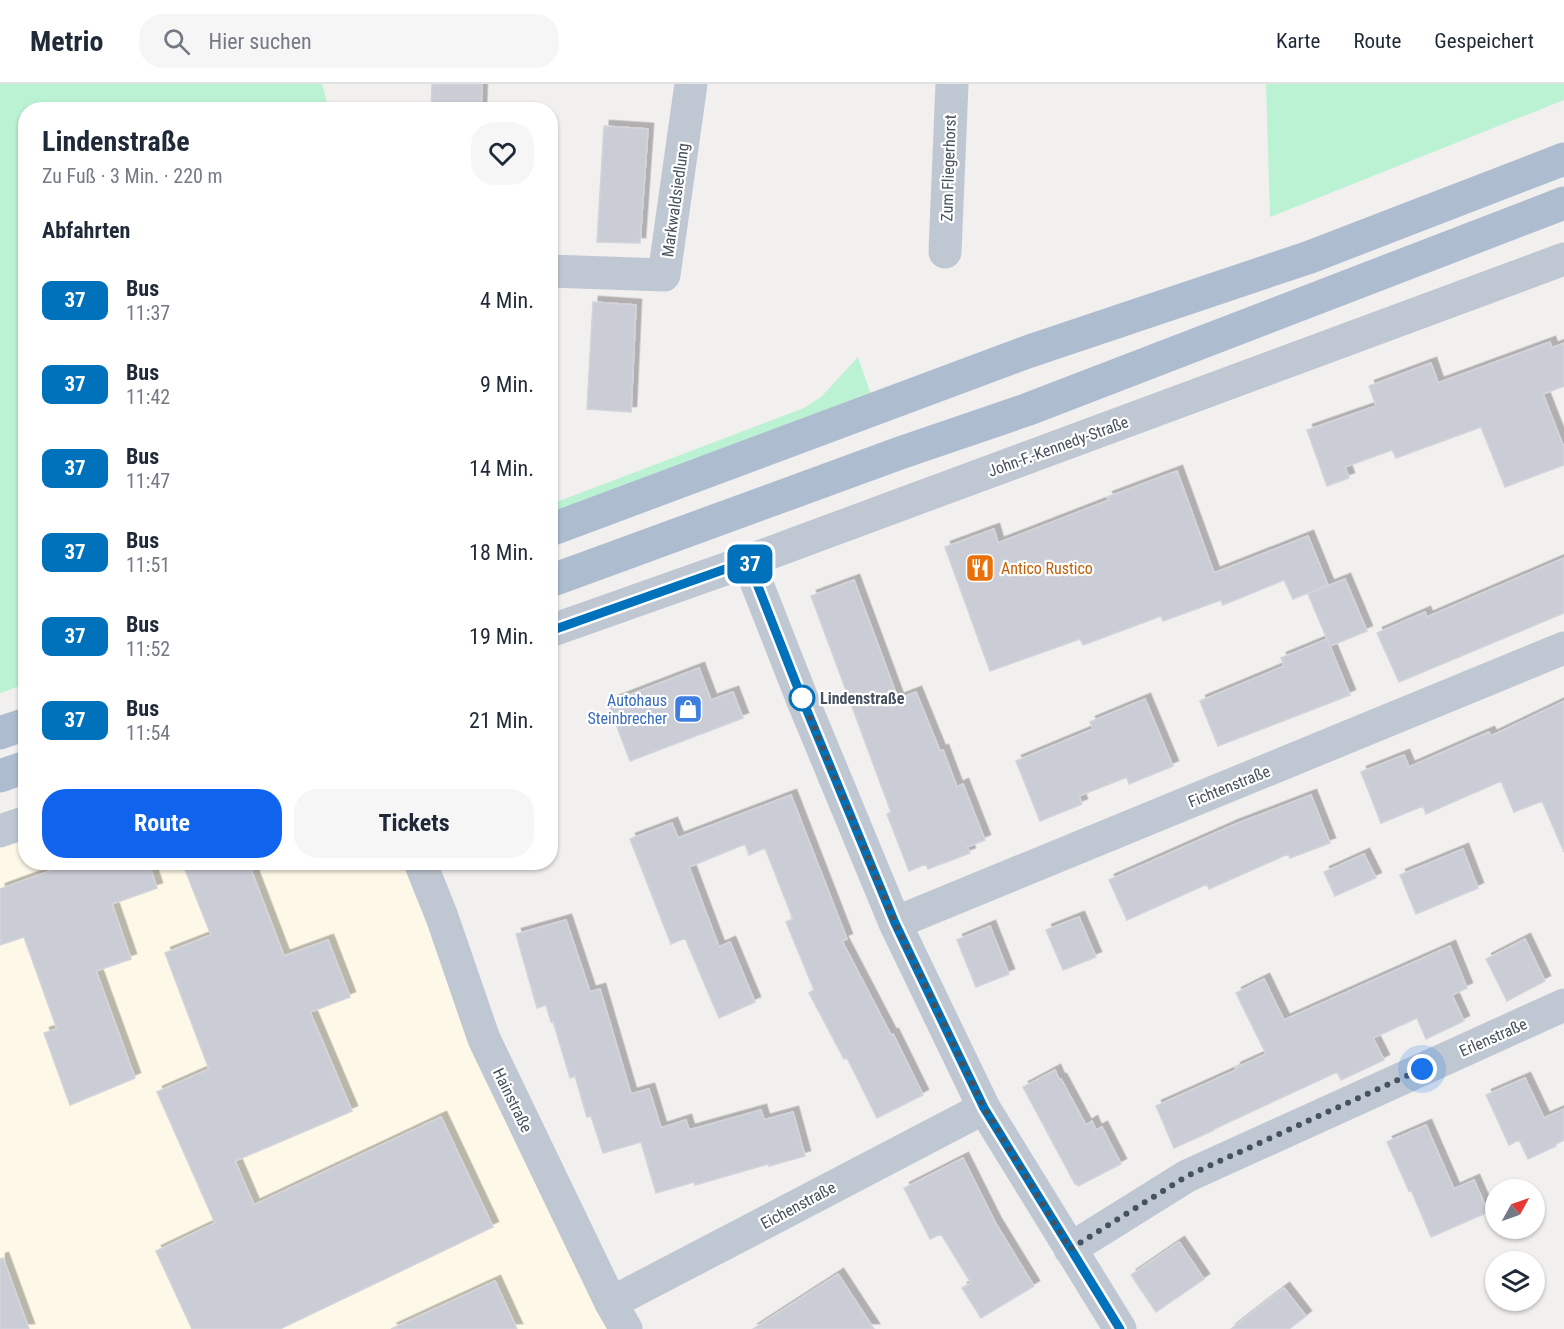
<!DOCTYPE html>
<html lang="de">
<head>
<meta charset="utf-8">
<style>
  :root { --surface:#fff; --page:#f6f6f7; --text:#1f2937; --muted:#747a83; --line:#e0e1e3; --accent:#0f63ec }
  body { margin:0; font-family:"Roboto Condensed",sans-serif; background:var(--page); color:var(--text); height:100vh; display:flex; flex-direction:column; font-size:22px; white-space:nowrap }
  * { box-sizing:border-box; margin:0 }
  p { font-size:20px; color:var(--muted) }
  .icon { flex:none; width:33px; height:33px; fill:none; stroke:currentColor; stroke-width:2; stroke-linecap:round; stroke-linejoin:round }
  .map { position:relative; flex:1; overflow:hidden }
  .side { position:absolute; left:18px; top:18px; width:540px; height:768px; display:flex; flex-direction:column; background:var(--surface); border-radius:24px; box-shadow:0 2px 4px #0004 }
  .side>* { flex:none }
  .badge { padding:0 12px; border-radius:9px; font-size:21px; line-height:39px }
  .needle { width:39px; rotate:50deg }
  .buttons { position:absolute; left:1485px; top:1095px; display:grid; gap:12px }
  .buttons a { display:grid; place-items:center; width:60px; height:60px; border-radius:50%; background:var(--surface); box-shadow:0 2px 4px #0004; font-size:30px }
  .you { position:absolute; width:30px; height:30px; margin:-15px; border:4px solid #fff; border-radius:50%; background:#1a73e8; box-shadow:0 0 0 9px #1a73e833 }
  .map>.badge { position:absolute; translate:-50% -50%; box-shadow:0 0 0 3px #fff }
  h2 { padding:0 24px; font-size:22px; line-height:54px }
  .round { display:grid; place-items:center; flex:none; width:63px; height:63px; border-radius:24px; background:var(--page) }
  .overview { display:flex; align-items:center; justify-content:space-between; height:102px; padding:0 24px }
  h1 { font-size:28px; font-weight:700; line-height:45px }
  .cta { display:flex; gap:12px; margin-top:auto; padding:12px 24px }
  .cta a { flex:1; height:69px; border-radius:24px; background:var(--accent); color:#fff; font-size:24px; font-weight:700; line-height:69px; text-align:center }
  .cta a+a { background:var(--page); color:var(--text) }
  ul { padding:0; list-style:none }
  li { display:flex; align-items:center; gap:18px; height:84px; padding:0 24px }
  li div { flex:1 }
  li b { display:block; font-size:22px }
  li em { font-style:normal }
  li .badge { min-width:66px; font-weight:700; text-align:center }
  header { display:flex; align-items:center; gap:36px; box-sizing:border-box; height:84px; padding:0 30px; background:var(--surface); border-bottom:2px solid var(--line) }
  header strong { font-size:28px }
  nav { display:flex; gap:33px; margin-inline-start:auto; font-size:21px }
  .search { width:420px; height:54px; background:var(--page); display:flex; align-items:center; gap:15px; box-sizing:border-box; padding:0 21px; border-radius:24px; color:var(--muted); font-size:22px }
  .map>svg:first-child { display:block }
  .commercial { fill:#fdf8e7 }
  .green { fill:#bbf2d3 }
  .building { fill:#cacdd5; stroke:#d3d4db; stroke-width:1.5; filter:url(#shadow) }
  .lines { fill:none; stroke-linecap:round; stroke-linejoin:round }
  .minor { stroke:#bfc8d2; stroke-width:33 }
  .major { stroke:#adbccf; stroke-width:33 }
  .line-casing { stroke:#fff; stroke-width:14 }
  .line { stroke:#0072bc; stroke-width:9 }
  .walk { stroke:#46515e; stroke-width:6; stroke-dasharray:0 10.8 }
  .stop-dot { fill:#fff; stroke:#0072bc; stroke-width:3 }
  .labels { text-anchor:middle; stroke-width:4.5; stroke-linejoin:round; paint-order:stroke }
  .street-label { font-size:16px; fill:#46515e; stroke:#fff }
  .food-label { font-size:16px; fill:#c56008; stroke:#fff; text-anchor:start }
  .stop-label { font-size:16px; font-weight:bold; fill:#46515e; stroke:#fff; text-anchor:start }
  .shop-label { font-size:16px; fill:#366cbe; stroke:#fff; text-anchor:end }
</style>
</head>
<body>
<header>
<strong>Metrio</strong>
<div class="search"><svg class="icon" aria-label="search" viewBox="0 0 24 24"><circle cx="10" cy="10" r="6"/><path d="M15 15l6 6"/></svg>Hier suchen</div>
<nav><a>Karte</a><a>Route</a><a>Gespeichert</a></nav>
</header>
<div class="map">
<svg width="1564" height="1245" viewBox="0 0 1564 1245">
  <defs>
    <filter id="shadow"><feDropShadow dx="5.5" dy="-5.5" stdDeviation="0" flood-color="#0004"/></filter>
  </defs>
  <rect width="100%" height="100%" fill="#f2efef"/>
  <path class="commercial" d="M25,719L26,778L407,779L613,1245H0V729Z"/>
  <path class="green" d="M0,0H322L329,25L26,26V600L0,609Z
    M1266,0H1564V16L1270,133Z
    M858,273L871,311L551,430V420L804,324L821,313Z"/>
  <path class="building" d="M432,0H482L481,26H431Z
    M604,42L648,45L640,159L597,158Z
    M593,218L636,221L631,328L587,325Z
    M1550,258L1552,264L1564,259V302L1543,310L1564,364V381L1505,403L1481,343L1396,374L1392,366L1345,383L1349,394L1327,402L1307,346L1376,322L1369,302L1431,279L1438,299Z
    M1177,387L1214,489L1308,452L1328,501L1293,515L1284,496L1223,521L1221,516L1163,537L1161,532L1083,561L1080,555L990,587L945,463L994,445L998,459L1109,416L1107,413Z
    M1564,474V529L1399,598L1377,549L1425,528L1427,533Z
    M1345,495L1367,547L1330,562L1308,510Z
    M854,496L898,615L916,608L940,667L943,666L957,703L963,700L985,756L967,763L970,769L928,785L926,780L909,787L887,730L891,728L811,512Z
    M1327,555L1350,611L1218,662L1200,617L1284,582L1281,574Z
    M699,584L711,616L733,608L743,634L630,677L608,619Z
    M1145,615L1173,682L1129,700L1127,693L1079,712L1082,720L1040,737L1016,677L1093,645L1090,638Z
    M1564,617V768L1542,717L1514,728L1501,697L1426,730L1423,722L1381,739L1361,688L1404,671L1409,683L1489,648L1491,652Z
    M791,711L847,855L842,857L891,951L893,950L923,1011L877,1034L847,974L844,975L809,909L814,906L786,838L793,835L765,764L749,771L745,760L689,783L719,863L730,858L755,918L719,934L685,854L671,860L630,755L672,739L678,754Z
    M1311,711L1330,759L1290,774L1288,770L1209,805L1207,800L1127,836L1109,796L1233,741Z
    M1463,765L1478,804L1416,830L1400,791Z
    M1364,770L1376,794L1335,812L1324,788Z
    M75,778H148L157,804L112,820L131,875L96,887L135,994L70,1021L44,949L57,945L24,853L0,861V805Z
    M182,778H248L284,872L328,856L350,913L310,928L352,1027L235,1077L254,1121L441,1033L493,1143L280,1245H192L156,1167L215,1139L157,1008L209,985L165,869L211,851Z
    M1079,833L1096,873L1063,886L1046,846Z
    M566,836L590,908L600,905L631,1010L649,1005L661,1044L686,1036L689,1046L761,1026L764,1036L793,1028L805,1072L769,1082L768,1080L695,1101L694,1098L656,1109L641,1058L603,1069L591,1032L587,1033L575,992L570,994L553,937L551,938L546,921L537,924L516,850Z
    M990,842L1009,890L976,903L957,856Z
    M1525,855L1545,897L1507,917L1486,875Z
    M1450,862L1467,904L1452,911L1464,937L1426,955L1417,934L1373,954L1384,976L1341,996L1337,988L1214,1045V1046L1174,1064L1156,1022L1236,986L1235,984L1266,970L1236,909L1264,895L1284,936Z
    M1055,986L1059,995H1061L1086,1041L1092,1037L1096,1046L1102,1043L1121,1080L1078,1102L1076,1099L1075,1100L1023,1003Z
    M1525,994L1544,1034L1564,1025V1056L1556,1060V1062L1528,1075L1519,1056L1509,1061L1486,1011Z
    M1426,1041L1454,1105L1474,1096L1488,1128L1431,1153L1411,1106L1409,1107L1387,1058Z
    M963,1074L996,1140L1034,1202L981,1234L962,1204L971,1199L941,1150L930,1155L904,1104Z
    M1179,1158L1204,1195L1156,1228L1131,1191Z
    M3,1174L29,1245H0V1175Z
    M838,1190L874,1245H753L798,1216Z
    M495,1197L517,1245H391Z
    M1284,1204L1306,1232L1289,1245H1231Z"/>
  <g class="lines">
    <path class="minor" d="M945,168L952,0
      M550,187L664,191L691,0
      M748,477L803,617L895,839L984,1024L1120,1245
      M550,547L748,477L1564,175
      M0,747L26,738
      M420,778L442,833L484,955L611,1219L626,1245
      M895,839L1564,564
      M1070,1165L1187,1092L1564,921
      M611,1219L984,1024"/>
    <path class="major" d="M550,446L1030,267L1310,173L1564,75
      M550,497L900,369L1026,326L1564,119
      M0,649L26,640
      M0,692L26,683"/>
  </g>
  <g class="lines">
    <g class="line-casing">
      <path id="line" d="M550,547L748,477L803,617L895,839L905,860L984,1024L1120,1245"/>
    </g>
    <use href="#line" class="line"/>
    <path class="walk" d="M802,614L895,839L974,1003L984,1024L1070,1165L1187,1092L1422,985"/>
  </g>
  <defs>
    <g id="restaurant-square" transform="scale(1.5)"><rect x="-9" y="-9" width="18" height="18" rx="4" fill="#e8710a" stroke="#fff"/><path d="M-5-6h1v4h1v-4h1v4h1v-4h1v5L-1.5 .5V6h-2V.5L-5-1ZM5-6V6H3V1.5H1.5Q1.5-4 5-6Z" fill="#fff"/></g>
    <g id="shop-square" transform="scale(1.5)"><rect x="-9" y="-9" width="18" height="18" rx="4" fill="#3f7fe0" stroke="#fff"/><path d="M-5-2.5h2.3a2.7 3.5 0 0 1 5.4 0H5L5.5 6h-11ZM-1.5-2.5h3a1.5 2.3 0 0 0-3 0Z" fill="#fff"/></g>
  </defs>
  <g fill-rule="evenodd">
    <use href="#restaurant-square" x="980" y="484"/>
    <use href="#shop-square" x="688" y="625"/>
  </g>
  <circle class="stop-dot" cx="802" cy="614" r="12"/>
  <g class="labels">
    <g class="street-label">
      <text transform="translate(948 84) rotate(-88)" y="6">Zum Fliegerhorst</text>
      <text transform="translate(675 116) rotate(-82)" y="6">Markwaldsiedlung</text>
      <text transform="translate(1058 362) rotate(-20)" y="6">John-F.-Kennedy-Straße</text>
      <text transform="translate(1229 702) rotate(-22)" y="6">Fichtenstraße</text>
      <text transform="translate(1493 953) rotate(-24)" y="6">Erlenstraße</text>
      <text transform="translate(513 1016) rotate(64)" y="6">Hainstraße</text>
      <text transform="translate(798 1121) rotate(-28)" y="6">Eichenstraße</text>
    </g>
    <g class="food-label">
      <text x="1001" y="490">Antico Rustico</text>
    </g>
    <g class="stop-label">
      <text x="820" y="620">Lindenstraße</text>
    </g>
    <g class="shop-label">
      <text x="667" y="622">Autohaus<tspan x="667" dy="18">Steinbrecher</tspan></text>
    </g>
  </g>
</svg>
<div class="buttons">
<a><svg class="needle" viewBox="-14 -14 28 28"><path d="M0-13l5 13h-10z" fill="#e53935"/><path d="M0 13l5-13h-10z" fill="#747a83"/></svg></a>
<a><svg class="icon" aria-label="layers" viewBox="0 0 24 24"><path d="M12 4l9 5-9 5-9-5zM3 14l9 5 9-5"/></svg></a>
</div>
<div class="you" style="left:1422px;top:985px"></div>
<b class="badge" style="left:750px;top:480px;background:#0072bc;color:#fff">37</b>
<section class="side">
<div class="overview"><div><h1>Lindenstraße</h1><p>Zu Fuß · 3 Min. · 220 m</p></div><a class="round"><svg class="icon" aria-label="heart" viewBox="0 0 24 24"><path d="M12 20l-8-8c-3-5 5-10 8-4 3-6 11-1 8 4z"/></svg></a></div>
<h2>Abfahrten</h2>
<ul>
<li><span class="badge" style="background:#0072bc;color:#fff">37</span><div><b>Bus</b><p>11:37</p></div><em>4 Min.</em></li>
<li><span class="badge" style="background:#0072bc;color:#fff">37</span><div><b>Bus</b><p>11:42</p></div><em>9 Min.</em></li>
<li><span class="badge" style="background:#0072bc;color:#fff">37</span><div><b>Bus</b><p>11:47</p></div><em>14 Min.</em></li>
<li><span class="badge" style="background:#0072bc;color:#fff">37</span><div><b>Bus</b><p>11:51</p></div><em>18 Min.</em></li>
<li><span class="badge" style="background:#0072bc;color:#fff">37</span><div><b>Bus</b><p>11:52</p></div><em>19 Min.</em></li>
<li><span class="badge" style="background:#0072bc;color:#fff">37</span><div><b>Bus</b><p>11:54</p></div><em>21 Min.</em></li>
</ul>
<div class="cta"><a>Route</a><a>Tickets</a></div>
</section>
</div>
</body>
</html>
